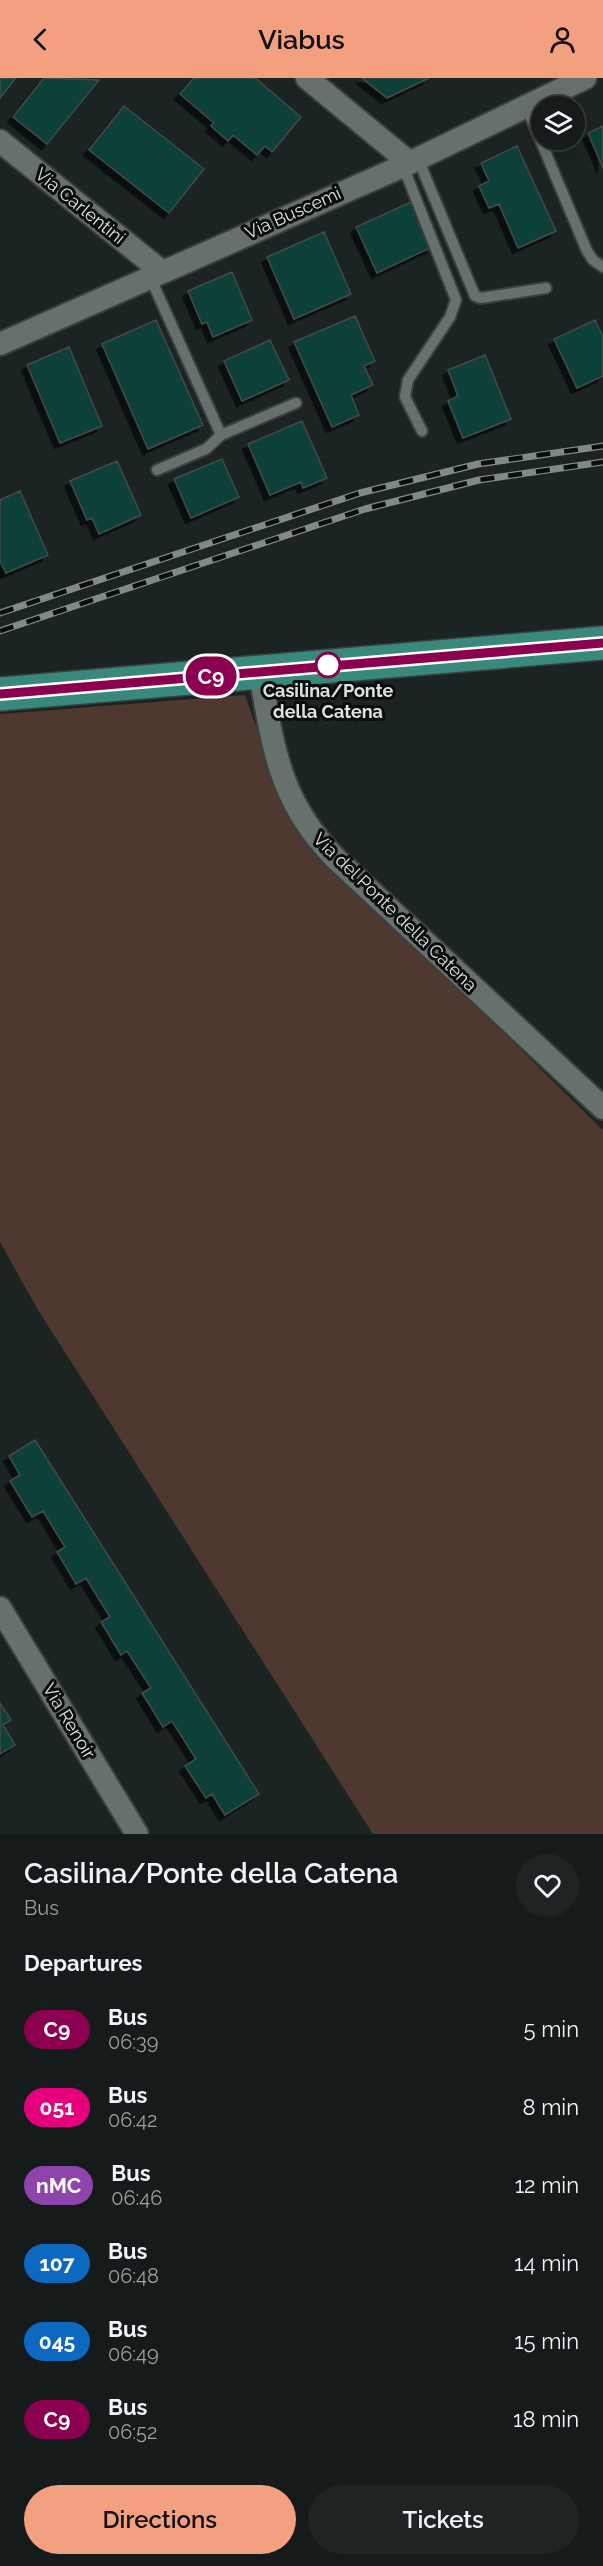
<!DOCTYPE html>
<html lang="en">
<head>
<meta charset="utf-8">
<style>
  :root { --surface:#141b1a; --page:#1d2423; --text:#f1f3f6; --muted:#9da1a2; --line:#333939; --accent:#f2a080 }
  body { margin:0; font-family:Raleway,sans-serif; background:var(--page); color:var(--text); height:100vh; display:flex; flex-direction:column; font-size:22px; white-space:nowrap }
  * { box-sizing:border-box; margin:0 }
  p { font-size:20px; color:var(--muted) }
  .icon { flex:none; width:33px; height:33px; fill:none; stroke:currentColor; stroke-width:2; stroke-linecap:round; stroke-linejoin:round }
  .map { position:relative; height:1756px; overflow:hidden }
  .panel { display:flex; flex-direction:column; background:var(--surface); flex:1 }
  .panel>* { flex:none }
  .badge { padding:0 12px; border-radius:20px; font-size:21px; line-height:39px }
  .tools { position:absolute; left:531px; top:18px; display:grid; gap:12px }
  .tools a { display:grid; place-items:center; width:54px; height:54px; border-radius:50%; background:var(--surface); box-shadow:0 6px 24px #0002,0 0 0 2px var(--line); font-size:30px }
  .map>.badge { position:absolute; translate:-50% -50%; box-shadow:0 0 0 3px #fff }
  h2 { padding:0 24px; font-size:22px; line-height:54px }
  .round { display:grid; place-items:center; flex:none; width:63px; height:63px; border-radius:32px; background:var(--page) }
  .overview { display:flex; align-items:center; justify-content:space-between; height:102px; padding:0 24px }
  h1 { font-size:28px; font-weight:600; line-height:45px }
  .primary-button { display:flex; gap:12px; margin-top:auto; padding:12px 24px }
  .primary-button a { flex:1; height:69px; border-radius:36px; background:var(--accent); color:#111; font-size:24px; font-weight:600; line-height:69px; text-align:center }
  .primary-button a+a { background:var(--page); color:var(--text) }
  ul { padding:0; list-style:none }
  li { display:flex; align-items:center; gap:18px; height:78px; padding:0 24px }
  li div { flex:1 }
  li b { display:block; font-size:22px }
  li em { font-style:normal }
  li .badge { min-width:66px; font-weight:700; text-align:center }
  header { display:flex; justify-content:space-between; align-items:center; height:78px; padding:0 24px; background:var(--accent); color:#111; font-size:27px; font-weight:600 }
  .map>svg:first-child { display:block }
  .green { fill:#4e3830 }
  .building { fill:#0e4037; stroke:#424b49; stroke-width:1.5; filter:url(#shadow) }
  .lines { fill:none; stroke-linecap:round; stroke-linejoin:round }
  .lane-casing { stroke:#3a403f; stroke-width:14 }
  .street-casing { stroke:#3a403f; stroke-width:26 }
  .primary-casing { stroke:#3a403f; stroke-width:36 }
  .lane { stroke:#66716e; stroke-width:10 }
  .street { stroke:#66716e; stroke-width:22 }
  .primary { stroke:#38887c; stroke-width:33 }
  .rail-casing { stroke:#828988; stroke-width:7 }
  .rail { stroke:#090d0c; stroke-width:4.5; stroke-dasharray:14; stroke-linecap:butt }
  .line-casing { stroke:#fff; stroke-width:14 }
  .line { stroke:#8b004f; stroke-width:9 }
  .stop-dot { fill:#fff; stroke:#8b004f; stroke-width:3 }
  .labels { text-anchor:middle; stroke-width:6; stroke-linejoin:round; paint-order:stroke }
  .street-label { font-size:18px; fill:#dde3e2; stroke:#090d0c }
  .stop-label { font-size:18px; font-weight:bold; fill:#dde3e2; stroke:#090d0c }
</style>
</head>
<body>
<header><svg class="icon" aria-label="back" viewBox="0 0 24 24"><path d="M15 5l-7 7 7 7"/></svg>Viabus<svg class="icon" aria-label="person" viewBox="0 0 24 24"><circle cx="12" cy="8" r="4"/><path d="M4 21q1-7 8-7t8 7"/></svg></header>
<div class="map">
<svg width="603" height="1756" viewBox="0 0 603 1756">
  <defs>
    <filter id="shadow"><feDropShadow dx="-5.5" dy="5.5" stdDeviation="0" flood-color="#0009"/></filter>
  </defs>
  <rect width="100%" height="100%" fill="#1b2422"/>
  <path class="green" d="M245,617L272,693L336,791L603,1052V1756H373L38,1232L0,1164V636Z"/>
  <path class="building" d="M0,0H16L0,20Z
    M44,0L99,2L47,66L13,39Z
    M194,0H255L301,39L272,74L265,68L257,77L233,57L228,63L211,48L214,45L180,16Z
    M362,0H429L387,20Z
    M124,28L204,91L169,135L89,72Z
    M603,48V90L588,55Z
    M517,68L556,153L518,170L499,126L489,130L479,108L489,103L481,85Z
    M411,124L432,169L377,195L356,149Z
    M324,154L351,216L294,241L267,179Z
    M232,194L252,242L213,259L207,244L202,246L188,213Z
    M355,238L375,283L364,288L373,307L351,317L359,337L332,349L294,264Z
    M156,242L203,347L148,371L102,266Z
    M595,242L603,259V298L577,310L554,261Z
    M270,262L289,302L242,323L224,283Z
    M69,269L102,348L60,365L27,287Z
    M485,277L511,341L463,360L448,323L458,318L448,292Z
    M302,343L327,400L303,410L301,404L270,417L248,366Z
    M222,381L239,419L191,440L174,401Z
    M117,383L141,437L99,456L92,440L87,442L70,403Z
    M20,413L48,477L6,495L0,483V422Z
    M35,1362L259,1716L225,1737L212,1716L206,1720L185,1688L196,1681L172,1643L163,1649L142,1615L151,1610L127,1573L121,1577L101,1544L110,1539L86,1500L76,1506L57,1474L65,1469L43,1433L32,1439L10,1403L20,1397L9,1378Z
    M0,1625L11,1642L3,1647L15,1667L0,1676Z"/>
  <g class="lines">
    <g class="lane-casing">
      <path id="lane" d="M526,28L587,173L593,182L603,189
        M418,81L475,218L481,220L546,210
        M403,88L456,222L450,239L408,302L405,319L422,353
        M150,199L221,357
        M157,392L206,371L221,357L296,325"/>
    </g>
    <g class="street-casing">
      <path id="street" d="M307,0L410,85
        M0,63L161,193
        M0,266L403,88L585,0
        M260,594C273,669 279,723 335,780L603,1030
        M0,1530L137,1756"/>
    </g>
    <g class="primary-casing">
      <path id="primary" d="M0,616L603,565"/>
    </g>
    <use href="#lane" class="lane"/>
    <use href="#street" class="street"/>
    <use href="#primary" class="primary"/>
    <g class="rail-casing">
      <path id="rail" d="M0,535L360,415L478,386L603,368
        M0,553L365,431L479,402L603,384"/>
    </g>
    <use href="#rail" class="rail"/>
  </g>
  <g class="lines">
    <g class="line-casing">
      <path id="line" d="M0,616L603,565"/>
    </g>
    <use href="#line" class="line"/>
  </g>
  <circle class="stop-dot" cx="328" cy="587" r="12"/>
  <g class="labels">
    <g class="street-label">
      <text transform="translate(80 128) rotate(39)" y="6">Via Carlentini</text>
      <text transform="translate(293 135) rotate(-24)" y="6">Via Buscemi</text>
      <text transform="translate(395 834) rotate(44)" y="6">Via del Ponte della Catena</text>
      <text transform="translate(69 1643) rotate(59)" y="6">Via Renoir</text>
    </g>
    <g class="stop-label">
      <text x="328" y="619">Casilina/Ponte<tspan x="328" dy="21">della Catena</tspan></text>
    </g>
  </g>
</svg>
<div class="tools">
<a><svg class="icon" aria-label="layers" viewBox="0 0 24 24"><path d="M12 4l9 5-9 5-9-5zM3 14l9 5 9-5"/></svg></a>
</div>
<b class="badge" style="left:211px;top:598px;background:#8b004f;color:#fff">C9</b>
</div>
<section class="panel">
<div class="overview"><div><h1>Casilina/Ponte della Catena</h1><p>Bus</p></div><a class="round"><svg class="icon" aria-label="heart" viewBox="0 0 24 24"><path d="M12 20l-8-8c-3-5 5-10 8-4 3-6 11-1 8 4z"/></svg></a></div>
<h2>Departures</h2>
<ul>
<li><span class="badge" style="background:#8b004f;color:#fff">C9</span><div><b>Bus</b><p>06:39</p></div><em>5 min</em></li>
<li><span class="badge" style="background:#e6007e;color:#fff">051</span><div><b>Bus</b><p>06:42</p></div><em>8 min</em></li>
<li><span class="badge" style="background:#8e44ad;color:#fff">nMC</span><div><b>Bus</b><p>06:46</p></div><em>12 min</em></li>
<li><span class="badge" style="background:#0c69bf;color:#fff">107</span><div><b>Bus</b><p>06:48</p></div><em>14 min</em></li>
<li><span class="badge" style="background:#0c69bf;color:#fff">045</span><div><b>Bus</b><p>06:49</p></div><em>15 min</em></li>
<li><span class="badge" style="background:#8b004f;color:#fff">C9</span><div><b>Bus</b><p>06:52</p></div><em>18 min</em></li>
</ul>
<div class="primary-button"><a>Directions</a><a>Tickets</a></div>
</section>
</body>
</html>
